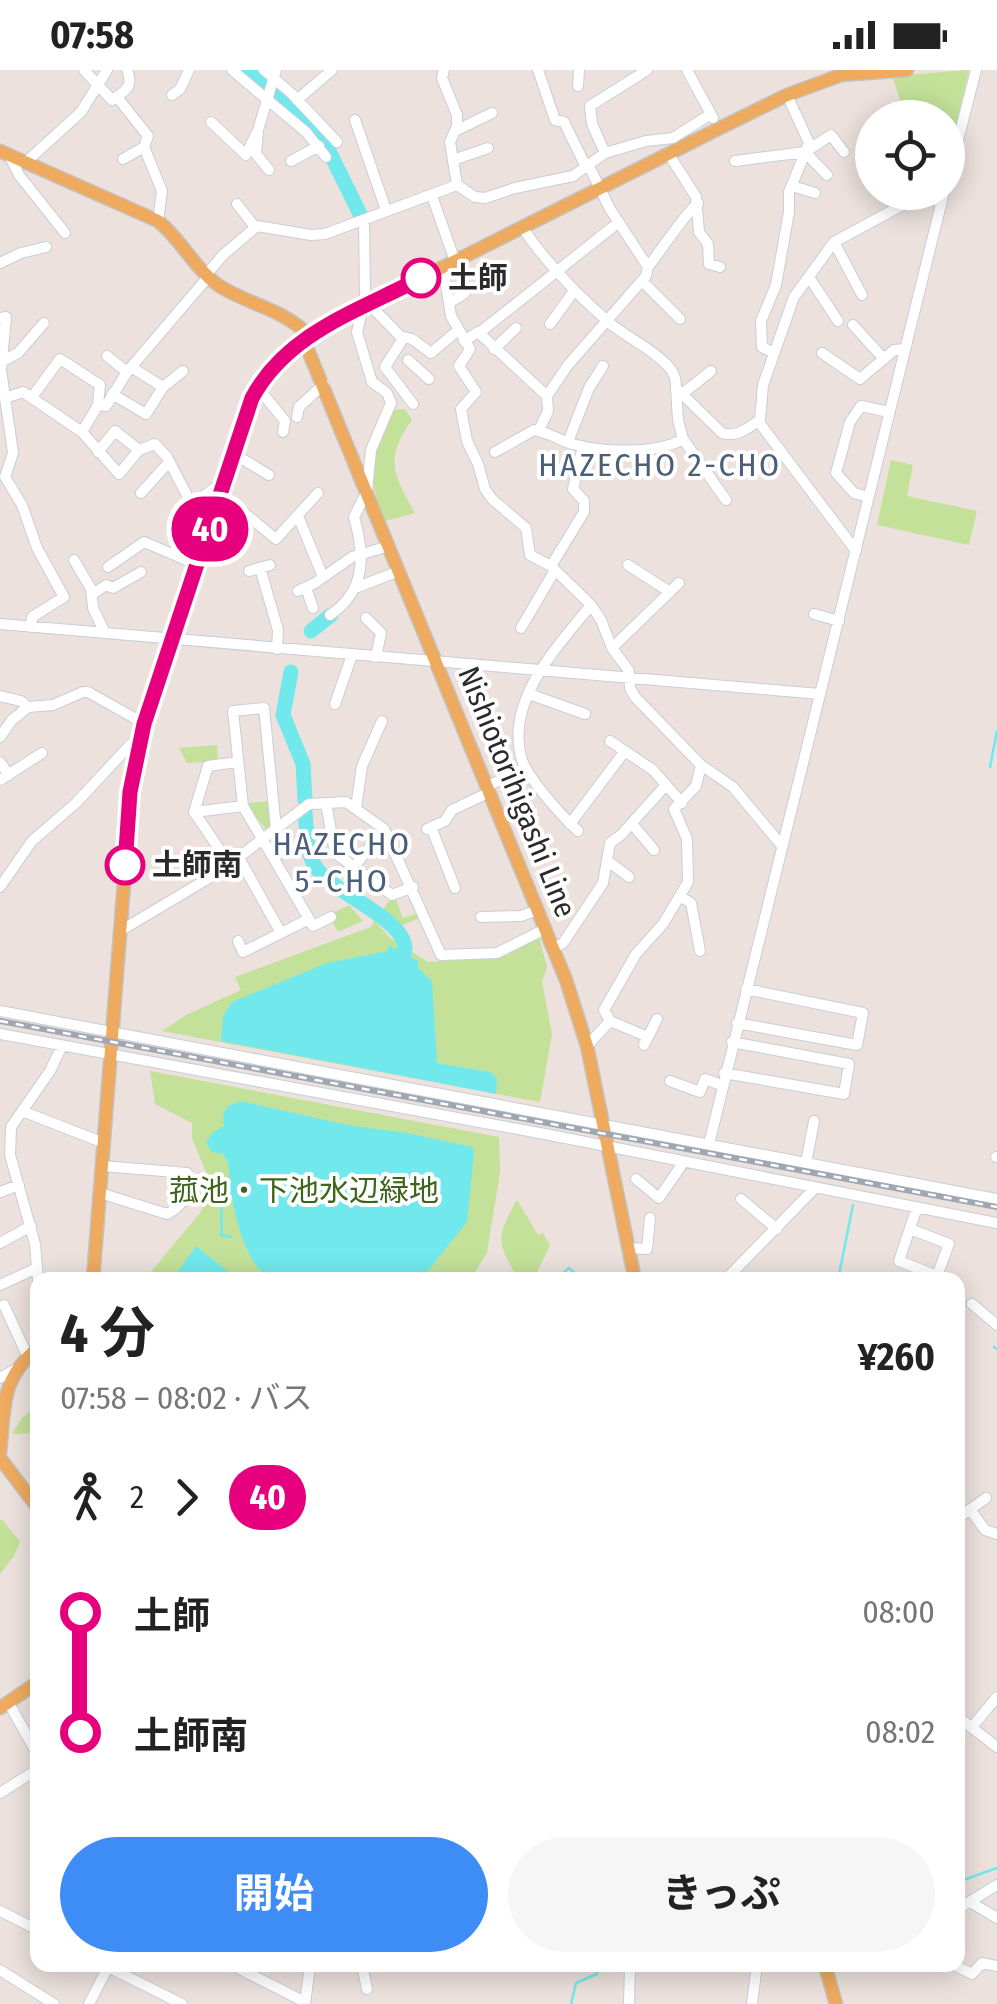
<!DOCTYPE html>
<html lang="ja">
<head>
<meta charset="utf-8">
<style>
  :root { --surface:#fff; --page:#f6f6f6; --text:#222; --muted:#767676; --accent:#3e8df6 }
  body { margin:0; font-family:"Fira Sans Condensed","Noto Sans JP",sans-serif; background:var(--page); color:var(--text); height:100vh; display:flex; flex-direction:column; font-size:38px; white-space:nowrap }
  * { box-sizing:border-box; margin:0 }
  p { font-size:32px; color:var(--muted) }
  .icon { flex:none; width:55px; height:55px; fill:none; stroke:currentColor; stroke-width:2; stroke-linecap:round; stroke-linejoin:round }
  .map { position:relative; flex:1; overflow:hidden }
  .drawer { position:absolute; left:30px; top:1202px; width:935px; height:700px; display:flex; flex-direction:column; background:var(--surface); border-radius:20px; box-shadow:0 5px 25px #0003 }
  .drawer>* { flex:none }
  .badge { padding:0 20px; border-radius:32px; font-size:35px; line-height:65px }
  .buttons { position:absolute; left:855px; top:30px; display:grid; gap:20px }
  .buttons a { display:grid; place-items:center; width:110px; height:110px; border-radius:50%; background:var(--surface); box-shadow:0 5px 25px #0003; font-size:50px }
  .map>.badge { position:absolute; translate:-50% -50%; box-shadow:0 0 0 5px #fff }
  .legs { display:flex; align-items:center; gap:15px; height:110px; padding:0 30px; font-size:32px }
  .legs p { margin-inline-start:auto }
  .headline { display:flex; align-items:center; justify-content:space-between; height:170px; padding:0 30px }
  h1 { font-size:55px; font-weight:700; line-height:75px }
  .primary-button { display:flex; gap:20px; margin-top:auto; padding:20px 30px }
  .primary-button a { flex:1; height:115px; border-radius:60px; background:var(--accent); color:#fff; font-size:40px; font-weight:700; line-height:115px; text-align:center }
  .primary-button a+a { background:var(--page); color:var(--text) }
  ul { padding:0 30px; list-style:none }
  li { display:flex; align-items:center; gap:35px; height:120px; font-size:38px }
  li i { display:grid; place-items:center; width:15px; height:100%; margin:0 12px; background:currentColor }
  li i::after { content:''; width:25px; height:25px; margin:-12px; border:8px solid; border-radius:50%; background:var(--surface) }
  li p { margin-inline-start:auto }
  li:first-child i { background:linear-gradient(#0000 50%,currentColor 0) }
  li:last-child i { background:linear-gradient(currentColor 50%,#0000 0) }
  .status { display:flex; justify-content:space-between; align-items:center; height:70px; padding:0 50px; background:var(--surface); direction:ltr }
  .status svg { height:28px; fill:currentColor }
  .map>svg:first-child { display:block }
  .green { fill:#c3e199 }
  .water { fill:#71e9ec }
  .lines { fill:none; stroke-linecap:round; stroke-linejoin:round }
  .stream { stroke:#71e9ec; stroke-width:2.5 }
  .river { stroke:#71e9ec; stroke-width:15 }
  .minor-casing { stroke:#c7ced7; stroke-width:12 }
  .major-casing { stroke:#c3c3c3; stroke-width:15 }
  .minor { stroke:#fff; stroke-width:10 }
  .major { stroke:#eeaa5f; stroke-width:12 }
  .rail-casing { stroke:#9fa7b4; stroke-width:6 }
  .rail { stroke:#fff; stroke-width:2.5; stroke-dasharray:8; stroke-linecap:butt }
  .line-1-casing { stroke:#fff; stroke-width:22 }
  .line-1 { stroke:#e6007e; stroke-width:15 }
  .stop-1-dot { fill:#fff; stroke:#e6007e; stroke-width:5 }
  .labels { text-anchor:middle; stroke-width:8; stroke-linejoin:round; paint-order:stroke }
  .stop-label { font-size:30px; font-weight:bold; fill:#2a2a2a; stroke:#fff; text-anchor:start }
  .street-label { font-size:30px; fill:#2a2a2a; stroke:#fff }
  .park-label { font-size:30px; fill:#3c651b; stroke:#fff }
  .neighbourhood-label { font-size:32px; letter-spacing:2.5px; fill:#4b5f79; stroke:#fff }
</style>
</head>
<body>
<div class="status"><b>07:58</b><svg viewBox="0 0 49 12"><path d="M0 12V9h3v3zM5 12V6h3v6zM10 12V3h3v9zM15 12V0h3v12zM26 1h20v11H26zM47 4h2v5h-2z"/></svg></div>
<div class="map">
<svg width="997" height="1934" viewBox="0 0 997 1934">
  <rect width="100%" height="100%" fill="#ece1dc"/>
  <path class="green" d="M969,0L953,69L948,67V48L906,47L892,6Z
    M405,339L412,350C384,389 393,404 415,443L385,451C365,400 369,389 393,340Z
    M891,390L913,395L907,426L977,441L969,475L877,455Z
    M217,675L218,691L187,693L179,678Z
    M271,731L274,756L267,760L249,739V733Z
    M395,827L403,848L418,843L420,848L402,855L382,841L391,828Z
    M349,835L363,851L338,862L329,845Z
    M374,850L390,868L428,892L491,888L507,885L539,867L547,897L542,912L552,964L540,1032L162,961L186,945L241,920L235,907L371,857Z
    M150,1001L499,1067L500,1102L487,1183L470,1210H144L200,1143L213,1119L192,1068V1053L155,1034Z
    M517,1130L538,1165L543,1163L550,1176L535,1206L538,1210H519C497,1173 495,1169 517,1130Z
    M37,1336V1363L12,1364L21,1349Z
    M0,1450H3L20,1472L14,1486L0,1504Z"/>
  <path class="water" d="M389,875L418,891V898L432,911L437,993L490,1002L497,1008L496,1024L221,971L223,946L232,932L327,893L388,881Z
    M241,1031L347,1055L407,1063L472,1077L474,1083L467,1152L426,1203L431,1210H270C245,1190 237,1154 231,1123C228,1109 232,1096 223,1084L212,1082L206,1073L212,1063L224,1056L223,1044L228,1036Z
    M196,1176L239,1210H172Z"/>
  <g class="lines">
    <path class="stream" d="M990,697L997,661
      M231,1123C217,1134 223,1150 221,1165L231,1167
      M555,1210L569,1198L583,1210
      M838,1210L853,1135
      M994,1277L997,1279
      M958,1812L997,1798
      M571,1934L576,1913L597,1904L599,1895"/>
    <path class="river" d="M245,0L320,63L361,146
      M311,561L331,545
      M291,602L283,645L303,694L305,730
      M305,743C307,759 306,782 315,796C330,822 405,848 405,879C404,886 401,894 399,901"/>
    <g class="minor-casing">
      <path id="minor" d="M84,0L112,30C126,21 134,16 127,0
        M232,0L306,62L326,87
        M264,0L292,24L337,72
        M444,0L442,8L457,45V56L450,72L457,115L475,127L485,128L515,118L573,106L605,83L592,54L590,36L647,0
        M538,0L555,50L564,52L586,97
        M687,0L713,48
        M578,16L579,0
        M172,25L180,19L189,0
        M117,27L148,66L144,77L123,89
        M297,30L332,0
        M355,50L386,140
        M211,52L246,85L258,60L276,0
        M258,60L256,84L269,100
        M455,61L492,43
        M144,77L162,121L158,151
        M805,82L827,105
        M605,83L646,71L673,68L711,44
        M668,83L696,127L699,162L708,174L709,194L720,197
        M9,85L19,105L65,163
        M453,90L488,78
        M291,91L319,76
        M735,91L805,82L831,65L844,82
        M26,92L81,42L107,0
        M948,109L976,0
        M792,116L815,123
        M432,126L455,191
        M237,134L255,157
        M522,157C547,194 578,226 612,255C630,269 654,280 669,297C675,304 676,310 676,318L722,363C736,368 748,358 760,350L763,315L794,227L834,172L912,130L926,128L941,132
        M834,172L862,225
        M0,193L21,183L46,177
        M443,197L451,246L470,279L459,296L476,322L461,339L467,371L478,394L485,419L492,429L526,458L530,485L551,496L591,535L601,550L612,578L629,601L630,618L635,627L701,695L733,717L782,776
        M648,197C659,183 687,141 698,133
        M206,205L223,185L257,156L311,165L325,164L457,115
        M809,207L838,251
        M642,211L680,249
        M449,233L465,223
        M369,234L400,266L412,269L431,283L457,261
        M0,248L6,247L1,300L13,383L5,407L22,435L37,478L64,527L32,547L31,557
        M550,254L574,221
        M853,255L884,289
        M479,263L619,152
        M404,267L385,297L413,334
        M464,271L478,262L547,326L548,341L539,360
        M494,279L516,258
        M774,283L762,277L761,251L776,215L789,142V122L809,73L787,25
        M822,283L860,309L894,280L905,279
        M107,286L127,302
        M408,290L429,309
        M1,292L18,283L44,253
        M131,297L163,317
        M258,318L285,351L283,362
        M676,318L678,350L683,369L726,430
        M112,324L146,344L163,317L183,301
        M682,324L711,301
        M547,326L568,295L646,206L648,197L610,139L589,96
        M32,327L60,289L100,315L98,335L82,362
        M5,328L23,322L82,362L119,404L139,380L155,374L167,387L192,435L217,416H224
        M98,335L106,336L127,302L208,207
        M297,347L299,337L324,314
        M758,351L856,481
        M568,372L589,318L603,296
        M98,382L115,361L139,380
        M495,382L534,360C548,362 559,370 572,374C601,382 657,385 683,369
        M234,384L269,405
        M141,423L169,392
        M221,424L276,469L318,423
        M868,427L854,423L836,403L850,352L861,336L889,342
        M298,446L323,507
        M74,490L91,519L93,538L105,563
        M628,495L670,522
        M551,496L584,442V431L573,419L583,376
        M108,497L144,472L198,495
        M260,498L278,560L277,579
        M249,501L270,495
        M358,517L399,501
        M306,518L313,538
        M298,521L315,513L352,487L389,476
        M93,524L106,515L113,518L141,502
        M814,544L839,551
        M330,545C366,521 365,485 354,447L367,421L371,380L391,333L387,323L372,312L357,262L365,229L364,150
        M366,548L381,563L376,587
        M0,554L820,624
        M521,558L555,500
        M612,578L679,513
        M529,624L585,644
        M0,626L21,631L28,637
        M335,634L352,585
        M0,667L12,650L28,637L53,635L83,622H88L145,654
        M610,671L653,700L682,733
        M0,692L9,705
        M0,710L42,683
        M488,716L525,698
        M326,733L335,783L392,825L413,817
        M356,738L362,696L382,651
        M194,742L243,736
        M570,754L625,681
        M632,754L654,780
        M431,757L455,818
        M427,759L445,751L452,740L490,722
        M578,761C562,746 526,707 521,687C506,629 558,576 591,535
        M239,788L281,863
        M608,791L629,807
        M230,795L194,742L208,696L238,692
        M354,797L384,759
        M0,817L32,771L76,733L130,675L141,669
        M681,827L691,833L700,881
        M481,847L521,846L538,840
        M309,849L313,856L331,847
        M120,861L219,802L309,734L346,732L384,759L441,885L497,883L545,859
        M238,871L243,882L309,849L243,736L233,641L264,638L276,759
        M553,878L563,873L603,813L610,773L621,765L666,715
        M0,941L997,1129
        M610,951L648,967
        M737,953L857,975L863,943L746,919
        M0,964L545,1064L997,1153
        M644,975L657,949
        M587,976L610,951L604,940L636,884L663,854L688,812L687,769L674,739L696,716L701,695
        M724,1003L844,1024L849,994L732,972
        M670,1011L700,1022L705,1009L721,1015
        M22,1041L104,1073
        M709,1074L944,122
        M996,1087H997
        M806,1093L814,1051
        M636,1109L659,1128L683,1093
        M0,1122L19,1115
        M100,1123L167,1144C184,1136 190,1121 187,1103L102,1096
        M741,1129L777,1159
        M910,1159L949,1174L937,1206L899,1191L917,1137
        M0,1173L31,1156
        M628,1178L647,1179L650,1148
        M38,1210L35,1174L10,1085L11,1057L50,1001L62,976
        M725,1210L815,1118
        M0,1215L37,1198
        M972,1234L997,1255
        M4,1235L27,1285
        M0,1308L14,1300
        M970,1439L985,1460L997,1464
        M958,1448L986,1428
        M8,1632L38,1685
        M958,1647L997,1677
        M972,1657L997,1627
        M0,1723L38,1699
        M958,1787V1791
        M970,1832L997,1848
        M958,1839L997,1815
        M0,1841L38,1860
        M104,1895L182,1934
        M232,1895L305,1932
        M362,1895L367,1919
        M954,1895L972,1904L982,1893L997,1896
        M0,1900L54,1934
        M89,1934L109,1895
        M305,1934L310,1895
        M629,1934L630,1895
        M752,1934L757,1895"/>
    </g>
    <g class="major-casing">
      <path id="major" d="M0,81L158,151C181,169 194,198 218,215C246,234 284,239 308,265
        M303,268L566,910L587,976L635,1210
        M93,1210L131,723L145,654L252,328C267,302 284,283 308,265L720,58L787,25L841,5L907,0
        M0,1382C5,1337 0,1309 38,1278
        M0,1388L38,1438
        M0,1638L38,1612
        M825,1895L836,1934"/>
    </g>
    <use href="#minor" class="minor"/>
    <use href="#major" class="major"/>
    <g class="rail-casing">
      <path id="rail" d="M0,951L997,1137"/>
    </g>
    <use href="#rail" class="rail"/>
  </g>
  <g class="lines">
    <g class="line-1-casing">
      <path id="line-1" d="M125,795L130,722L144,654L252,328C287,263 358,241 421,208"/>
    </g>
    <use href="#line-1" class="line-1"/>
  </g>
  <g class="stop-1-dot">
    <circle cx="421" cy="208" r="18"/>
    <circle cx="125" cy="795" r="18"/>
  </g>
  <g class="labels">
    <g class="stop-label">
      <text x="448" y="218">土師</text>
      <text x="152" y="805">土師南</text>
    </g>
    <g class="street-label">
      <text transform="translate(517 722) rotate(68)" y="10">Nishiotorihigashi Line</text>
    </g>
    <g class="park-label">
      <text x="304" y="1131">菰池・下池水辺緑地</text>
    </g>
    <g class="neighbourhood-label">
      <text x="660" y="406">HAZECHO 2-CHO</text>
      <text x="342" y="785">HAZECHO<tspan x="342" dy="37">5-CHO</tspan></text>
    </g>
  </g>
</svg>
<div class="buttons">
<a><svg class="icon" aria-label="locate" viewBox="0 0 24 24"><circle cx="12" cy="12" r="6"/><path d="M12 2v4M12 18v4M2 12h4M18 12h4"/></svg></a>
</div>
<b class="badge" style="left:210px;top:459px;background:#e6007e;color:#fff">40</b>
<section class="drawer">
<div class="headline"><div><h1>4 分</h1><p>07:58 – 08:02 · バス</p></div><b>¥260</b></div>
<div class="legs"><svg class="icon" aria-label="walk" viewBox="0 0 24 24"><circle cx="13" cy="4" r="2"/><path d="M13 8l-2 6 4 7M11 14l-3 7M7 12l3-4h3l4 4"/></svg>2<svg class="icon" aria-label="forward" viewBox="0 0 24 24"><path d="M9 5l7 7-7 7"/></svg><b class="badge" style="background:#e6007e;color:#fff">40</b></div>
<ul>
<li><i style="color:#e6007e"></i><b>土師</b><p>08:00</p></li>
<li><i style="color:#e6007e"></i><b>土師南</b><p>08:02</p></li>
</ul>
<div class="primary-button"><a>開始</a><a>きっぷ</a></div>
</section>
</div>
</body>
</html>
